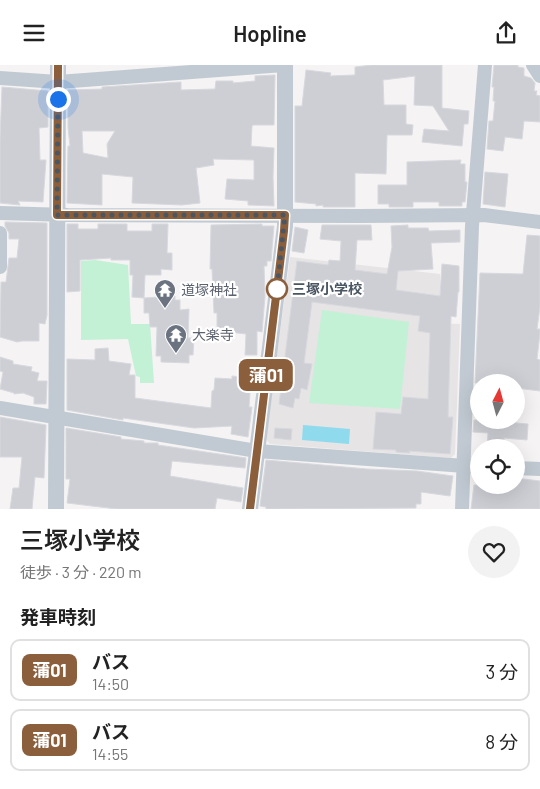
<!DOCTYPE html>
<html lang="ja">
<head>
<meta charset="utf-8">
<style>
  :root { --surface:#fff; --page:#f2f2f2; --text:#222; --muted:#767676; --line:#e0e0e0 }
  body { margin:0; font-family:Barlow,"Noto Sans JP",sans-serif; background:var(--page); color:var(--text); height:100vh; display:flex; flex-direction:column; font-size:19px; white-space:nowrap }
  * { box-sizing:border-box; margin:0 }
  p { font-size:16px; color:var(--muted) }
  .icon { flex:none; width:28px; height:28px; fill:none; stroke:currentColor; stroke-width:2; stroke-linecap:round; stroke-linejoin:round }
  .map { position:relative; height:444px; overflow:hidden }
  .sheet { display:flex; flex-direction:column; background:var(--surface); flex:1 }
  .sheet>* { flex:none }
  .badge { padding:0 10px; border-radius:8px; font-size:18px; line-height:32px }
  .needle { width:32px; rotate:6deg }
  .controls { position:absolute; left:470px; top:309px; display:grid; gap:10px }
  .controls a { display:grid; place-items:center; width:55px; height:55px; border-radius:50%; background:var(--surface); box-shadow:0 5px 20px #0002; font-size:25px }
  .you { position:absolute; width:25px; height:25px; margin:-12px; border:4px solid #fff; border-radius:50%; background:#1a73e8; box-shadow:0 0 0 8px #1a73e833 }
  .map>.badge { position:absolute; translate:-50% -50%; box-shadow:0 0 0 2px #fff }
  h2 { padding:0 20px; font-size:19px; line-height:45px }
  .round { display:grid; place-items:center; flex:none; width:52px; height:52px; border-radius:26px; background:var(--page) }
  .headline { display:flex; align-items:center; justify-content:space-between; height:85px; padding:0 20px }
  h1 { font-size:24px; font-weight:600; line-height:38px }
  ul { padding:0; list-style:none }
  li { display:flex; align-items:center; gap:15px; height:62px; margin:0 10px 8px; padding:0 10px; border:2px solid var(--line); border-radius:10px }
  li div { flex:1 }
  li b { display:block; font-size:19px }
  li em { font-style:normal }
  li .badge { min-width:55px; font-weight:700; text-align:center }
  header { display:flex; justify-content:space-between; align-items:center; height:65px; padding:0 20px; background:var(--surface); font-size:22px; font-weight:600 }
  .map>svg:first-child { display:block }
  .education { fill:#e6e4e5 }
  .green { fill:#c3f1d5 }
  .water { fill:#90daee }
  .building { fill:#cdcfd5; stroke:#d7d9de; fill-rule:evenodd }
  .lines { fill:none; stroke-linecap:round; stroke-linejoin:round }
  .minor { stroke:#c1cad2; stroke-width:14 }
  .tertiary { stroke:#c1cad2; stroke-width:16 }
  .line-casing { stroke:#fff; stroke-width:11 }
  .line { stroke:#8b5e3c; stroke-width:8 }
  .walk { stroke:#4a5661; stroke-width:5; stroke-dasharray:0 9 }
  .stop-dot { fill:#fff; stroke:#8b5e3c; stroke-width:2.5 }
  .labels { text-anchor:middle; stroke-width:4.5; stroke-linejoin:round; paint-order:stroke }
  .stop-label { font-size:14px; font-weight:bold; fill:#4a5661; stroke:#fff; text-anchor:start }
  .worship-label { font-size:14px; fill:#5b616d; stroke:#fff; text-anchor:start }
</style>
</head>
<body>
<header><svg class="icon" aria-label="menu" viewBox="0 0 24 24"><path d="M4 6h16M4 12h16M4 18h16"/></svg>Hopline<svg class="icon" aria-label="share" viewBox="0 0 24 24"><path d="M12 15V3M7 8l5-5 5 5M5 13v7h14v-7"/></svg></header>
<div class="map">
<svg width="540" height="444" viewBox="0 0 540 444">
  <rect width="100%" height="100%" fill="#f5f3f3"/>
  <path class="education" d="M290,192L440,209V234L433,258L460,259L455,389L451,393L270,379L266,374Z"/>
  <path class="green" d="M95,195L128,200L131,259H150L154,318H140V312L136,311L128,274L81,275V196Z
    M322,245L409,257L400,344L309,338Z"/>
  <path class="water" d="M303,360L350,364L349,379L302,375Z"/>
  <path class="building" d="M372,0H442V43L469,46L468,59H464L462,81L422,77L424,64L449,66L433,41L414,40L415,11L383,15L384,40H406V59L413,60L412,70H387L386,109L355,108V142H323V140L316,141V139L295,137V41H302L306,5L331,8L330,11L355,10V2Z
    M494,0H518V2L524,3V11L531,13L535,18L534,26H537L536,30L540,31V57L524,56L522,74L505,72L503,86L487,84L489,56H493L495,36H493L494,22H492Z
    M275,10L274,60H253L252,61L251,81L274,83L273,112L274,141L248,140V136L225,134L227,114L254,115V95L213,94L214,100L196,103L200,138L182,140L132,138L133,112L102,109V140L67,138L68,81H70L68,62V25L102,24V22L181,17V25L215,24L216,16H233V18L255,16V11ZM82,66H115L107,79L108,93L83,88Z
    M2,22L48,26V62L39,63L40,95H46L43,137L18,136L20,140L0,138V74Z
    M461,95L460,99H465V117H467L465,137H462V141H439V137H413V142H389V139H378V120H407V97Z
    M485,107L508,109L505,142L483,139Z
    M5,157L47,158V250L45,259L39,258V276H22L17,277L0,272L1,217H6L9,193H17L19,174H9V168L5,161Z
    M67,159H78V164H98V159H127V166H152V159H168L167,188H172V205L161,204V210H145L144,233L175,231V235H180V245L189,244L188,273H194L193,290H189V298L161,297V291H156L157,262H150L149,248H144V233L132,232L133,210H130V195H111V193L80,195V226L67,227Z
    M262,159V161H274L271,196H267V201H264L265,231L262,267L257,266V290H245L246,269L229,267V264H217V248H214L212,204H210L211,160Z
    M322,160H371L372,175H357L355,205L387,209L392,182L391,161L408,160V163H428L429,166L460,165V177L431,178L433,204L398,206L396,225L440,231L442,199L459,201V227H458L456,252L451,251L448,352H453L450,389L409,386L410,388L396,387V385L373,384L376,347L401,349L403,332L428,334L430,268L418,266L420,251L312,237L304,298L312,299L307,325L301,323L299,334L295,333L293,343L279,339L297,196L328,200L329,195L340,196L341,176L320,174Z
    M295,162L308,165L304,188L292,186Z
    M527,170L540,171V242L537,264H540V268L537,294L540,295V326L516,323V318H475L480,208L523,209Z
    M108,283L109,296L131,299L129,310H135V333L211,343L212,326L214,325L215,313L232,314V311L251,313L249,342H252L248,372L231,369L232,361L194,363L123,353V355L67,345V294L95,295V284Z
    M0,292L13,296V299L32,302L31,306L39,308L37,316H47L46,339H34V332L23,328L14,329V328L0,324L3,307L0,306Z
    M0,352L46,360L44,413L35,412L32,444H10L13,423H19L22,392H0Z
    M474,355H506V357L528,359L527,375L504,373V382H487L488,368L473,367Z
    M66,363L121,372V374L144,376V378H158V380L246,393L245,403L172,396L170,411L243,423L241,437L217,433L215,444H117L67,438L70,414H66Z
    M275,363L292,364L291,375L274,373Z
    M266,395L367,404L417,406L453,411L450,431L421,427V439H416V443L266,444V442L260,441Z
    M516,413L540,416V444H471L474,420H516Z"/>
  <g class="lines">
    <path class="minor" d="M533,0L540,11
      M0,13L58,17L284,0
      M0,148L68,150L360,151L484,150L540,157
      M0,168V202
      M0,343L257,386L479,402
      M516,403L540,404
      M462,444L472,161L485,0"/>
    <path class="tertiary" d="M56,444L58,0
      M250,444L285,161V0"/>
  </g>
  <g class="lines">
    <g class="line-casing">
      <path id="line" d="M58,0L57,150H285L284,166L250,444"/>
    </g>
    <use href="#line" class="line"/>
    <path class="walk" d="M58,34L57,150H285L277,224"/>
  </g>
  <defs>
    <g id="temple-pin" transform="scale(1.125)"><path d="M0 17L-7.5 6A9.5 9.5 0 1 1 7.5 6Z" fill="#6b7280" stroke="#fff"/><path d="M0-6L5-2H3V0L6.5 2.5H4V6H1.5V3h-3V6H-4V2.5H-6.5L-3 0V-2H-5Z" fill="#fff"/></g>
  </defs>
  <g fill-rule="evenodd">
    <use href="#temple-pin" x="165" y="225"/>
    <use href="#temple-pin" x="176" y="270"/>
  </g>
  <circle class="stop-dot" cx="277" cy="224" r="10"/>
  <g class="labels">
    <g class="stop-label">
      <text x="292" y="229">三塚小学校</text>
    </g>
    <g class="worship-label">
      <text x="181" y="230">道塚神社</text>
      <text x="192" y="275">大楽寺</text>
    </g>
  </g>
</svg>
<div class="controls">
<a><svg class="needle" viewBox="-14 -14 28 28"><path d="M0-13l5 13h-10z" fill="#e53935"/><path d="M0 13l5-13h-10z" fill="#767676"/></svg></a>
<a><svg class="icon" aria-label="locate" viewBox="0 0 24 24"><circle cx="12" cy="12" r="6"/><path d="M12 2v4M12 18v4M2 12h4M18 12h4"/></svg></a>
</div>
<div class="you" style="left:58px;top:34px"></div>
<b class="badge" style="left:266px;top:310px;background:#8b5e3c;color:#fff">蒲01</b>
</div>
<section class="sheet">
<div class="headline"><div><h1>三塚小学校</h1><p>徒歩 · 3 分 · 220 m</p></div><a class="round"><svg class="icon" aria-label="heart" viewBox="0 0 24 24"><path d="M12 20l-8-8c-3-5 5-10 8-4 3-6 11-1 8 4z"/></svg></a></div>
<h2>発車時刻</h2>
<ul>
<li><span class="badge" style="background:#8b5e3c;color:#fff">蒲01</span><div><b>バス</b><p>14:50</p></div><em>3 分</em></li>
<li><span class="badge" style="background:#8b5e3c;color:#fff">蒲01</span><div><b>バス</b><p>14:55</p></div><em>8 分</em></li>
</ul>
</section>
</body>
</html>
